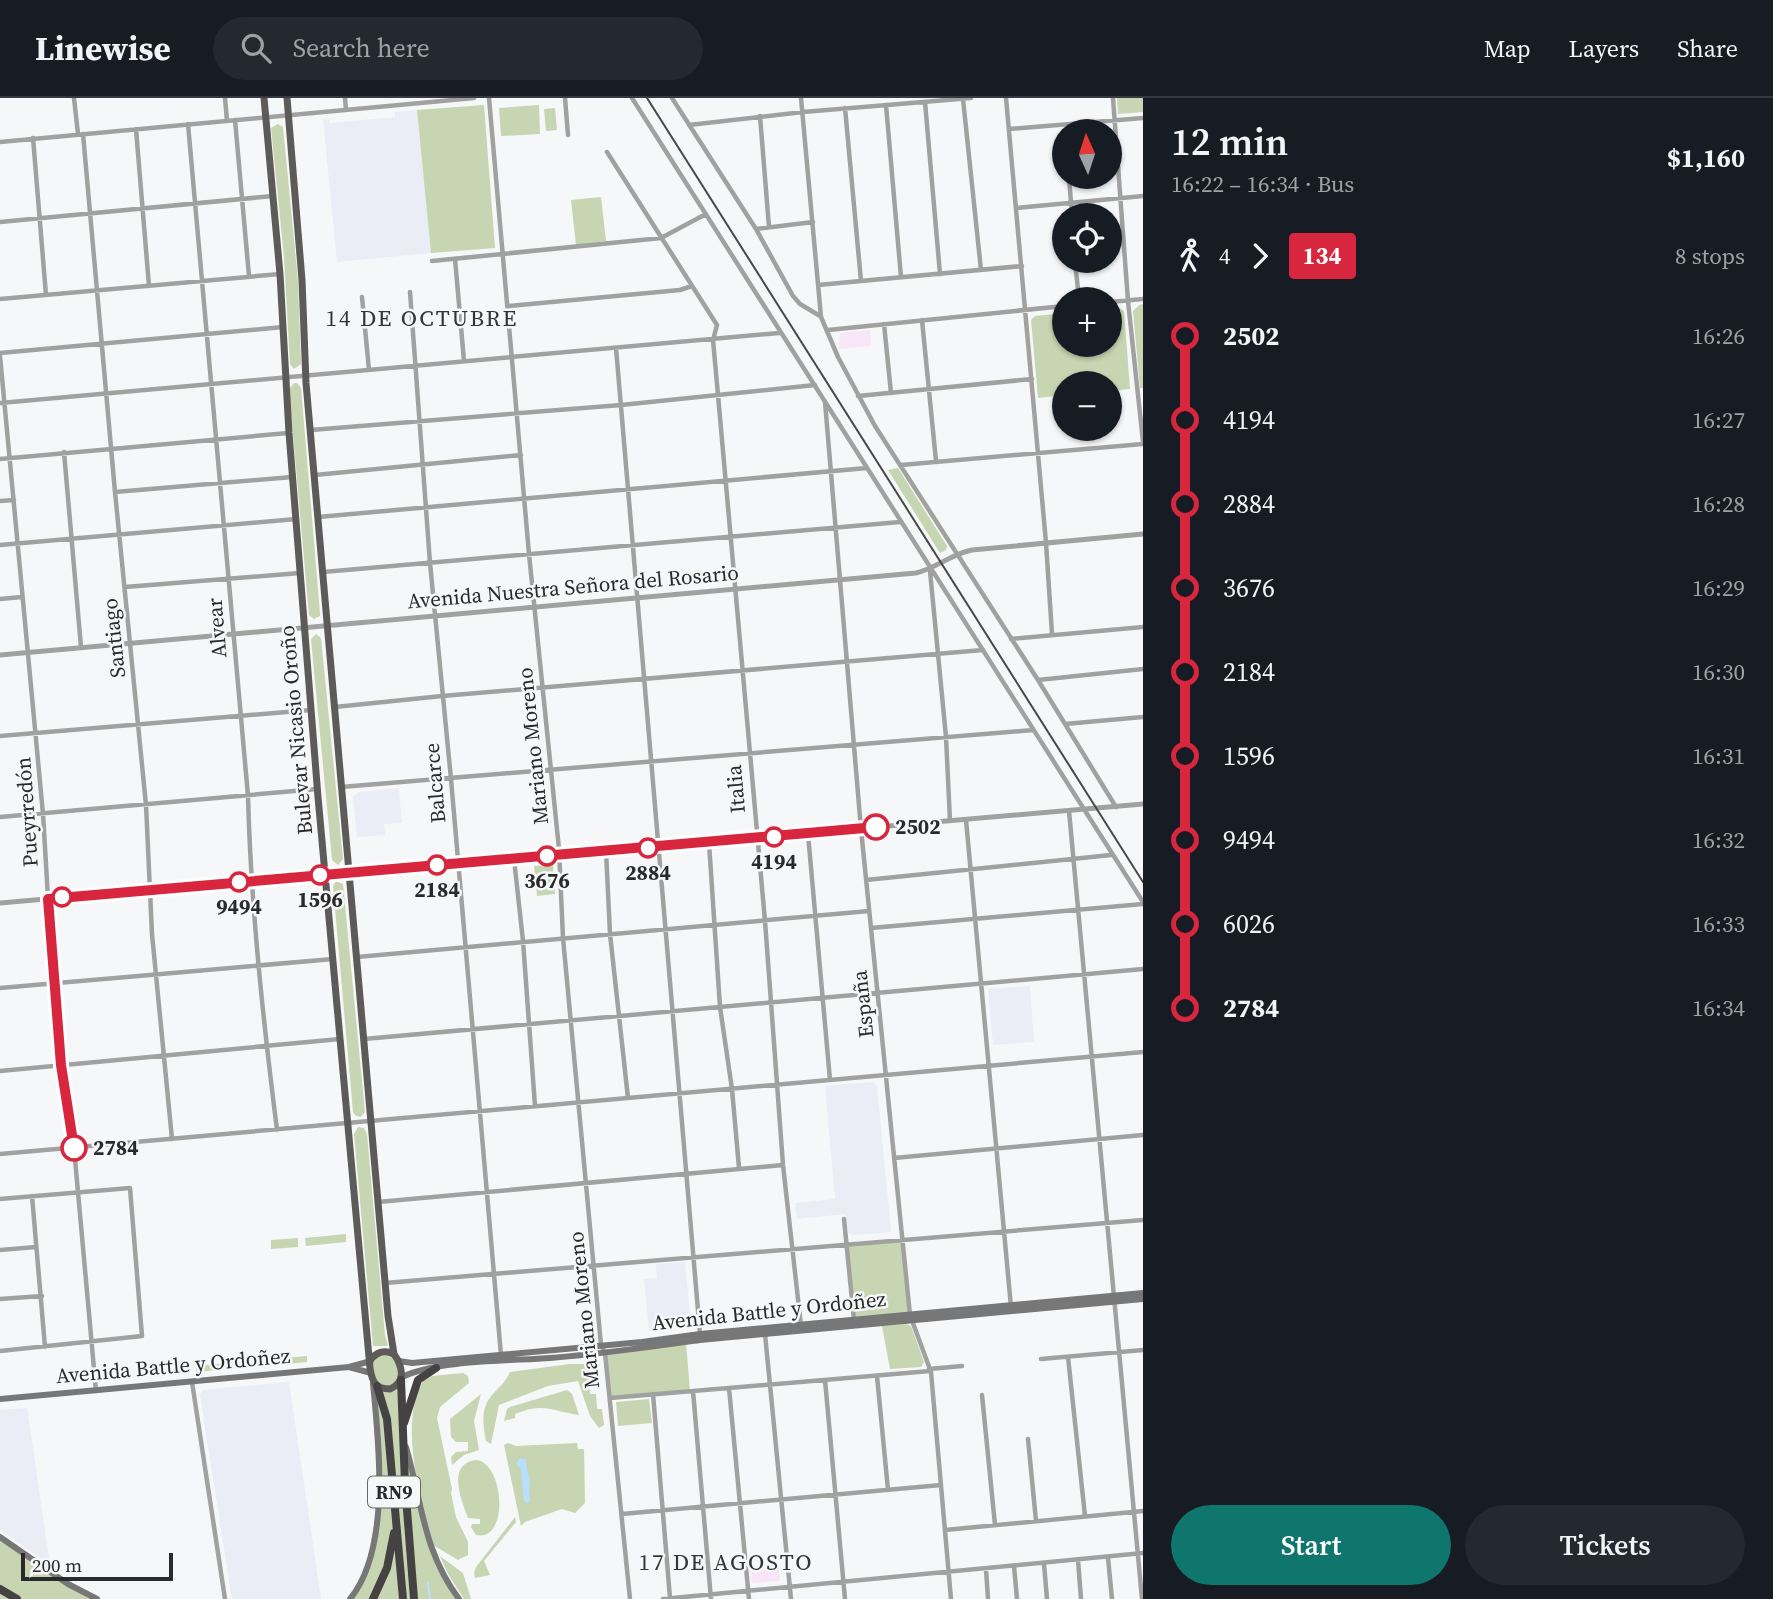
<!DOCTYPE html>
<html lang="en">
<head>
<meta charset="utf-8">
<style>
  :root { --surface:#171b24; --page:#242831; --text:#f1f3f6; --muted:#9ea1a6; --line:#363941; --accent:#0f766e }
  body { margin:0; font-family:"Source Serif 4",serif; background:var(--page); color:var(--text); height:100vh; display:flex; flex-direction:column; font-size:26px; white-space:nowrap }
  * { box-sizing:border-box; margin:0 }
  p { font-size:23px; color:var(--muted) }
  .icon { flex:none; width:38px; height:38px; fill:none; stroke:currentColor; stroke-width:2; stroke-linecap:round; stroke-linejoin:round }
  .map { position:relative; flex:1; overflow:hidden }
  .side { display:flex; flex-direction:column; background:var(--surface); width:630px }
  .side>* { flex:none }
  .badge { padding:0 14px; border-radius:5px; font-size:24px; line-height:46px }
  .needle { width:46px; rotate:357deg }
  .buttons { position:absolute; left:1052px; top:21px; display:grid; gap:14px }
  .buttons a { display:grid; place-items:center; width:70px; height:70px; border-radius:50%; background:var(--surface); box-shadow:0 2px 5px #0004; font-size:35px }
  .scale { position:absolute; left:21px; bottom:18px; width:152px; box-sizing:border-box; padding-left:7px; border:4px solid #2a2a2b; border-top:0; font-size:19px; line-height:24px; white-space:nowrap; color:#2a2a2b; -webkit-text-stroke:5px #f6f7f8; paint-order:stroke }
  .map>.badge { position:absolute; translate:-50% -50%; box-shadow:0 0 0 4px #fff }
  .legs { display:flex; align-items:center; gap:10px; height:77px; padding:0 28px; font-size:23px }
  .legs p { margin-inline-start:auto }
  .summary { display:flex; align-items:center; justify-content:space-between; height:119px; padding:0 28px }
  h1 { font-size:38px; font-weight:600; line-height:52px }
  .primary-button { display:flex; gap:14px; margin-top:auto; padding:14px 28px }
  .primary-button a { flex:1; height:80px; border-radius:42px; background:var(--accent); color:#fff; font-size:28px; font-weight:600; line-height:80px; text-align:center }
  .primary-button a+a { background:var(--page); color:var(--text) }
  ul { padding:0 28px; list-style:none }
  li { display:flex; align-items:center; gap:24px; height:84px; font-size:26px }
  li i { display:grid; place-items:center; width:10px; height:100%; margin:0 9px; background:currentColor }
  li i::after { content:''; width:18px; height:18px; margin:-9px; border:5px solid; border-radius:50%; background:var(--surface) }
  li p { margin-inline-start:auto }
  li:first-child i { background:linear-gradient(#0000 50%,currentColor 0) }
  li:last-child i { background:linear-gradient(currentColor 50%,#0000 0) }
  header { display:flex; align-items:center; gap:42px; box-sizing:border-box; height:98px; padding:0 35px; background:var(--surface); border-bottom:2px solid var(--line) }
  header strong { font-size:33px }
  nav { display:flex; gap:38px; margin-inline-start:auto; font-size:24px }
  .search { width:490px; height:63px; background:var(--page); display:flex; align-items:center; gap:18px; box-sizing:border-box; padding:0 24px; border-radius:38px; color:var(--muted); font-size:26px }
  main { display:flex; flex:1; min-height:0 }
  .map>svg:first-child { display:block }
  .built { fill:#eaedf5 }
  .medical { fill:#f8e6f8 }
  .green { fill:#c7d5b2 }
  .water { fill:#b6e0fd }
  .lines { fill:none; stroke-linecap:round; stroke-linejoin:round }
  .stream { stroke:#b6e0fd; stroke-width:2 }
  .minor { stroke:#a1a1a0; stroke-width:4.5 }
  .tertiary { stroke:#a1a1a0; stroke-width:5 }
  .secondary { stroke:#787777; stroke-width:6 }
  .primary { stroke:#5c5b5a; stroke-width:7 }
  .motorway { stroke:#444242; stroke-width:8 }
  .rail { stroke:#484849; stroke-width:2 }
  .line-1-casing { stroke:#fff; stroke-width:16 }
  .line-1 { stroke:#d7263d; stroke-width:10 }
  .stop-1-dot { fill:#fff; stroke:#d7263d; stroke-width:3.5 }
  .labels { text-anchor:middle; stroke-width:5; stroke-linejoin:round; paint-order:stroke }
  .shield { fill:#f6f7f8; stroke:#676868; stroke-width:2 }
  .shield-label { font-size:19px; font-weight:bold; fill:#2a2a2b }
  .street-label { font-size:21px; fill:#2a2a2b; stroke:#f6f7f8 }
  .stop-label { font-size:21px; font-weight:bold; fill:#2a2a2b; stroke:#f6f7f8 }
  .neighbourhood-label { font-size:23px; letter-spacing:2px; fill:#353536; stroke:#f6f7f8 }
</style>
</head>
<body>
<header>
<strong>Linewise</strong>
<div class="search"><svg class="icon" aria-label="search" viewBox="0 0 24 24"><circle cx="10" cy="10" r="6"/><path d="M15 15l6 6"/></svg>Search here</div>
<nav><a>Map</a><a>Layers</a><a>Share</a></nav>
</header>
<main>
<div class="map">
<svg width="1143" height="1501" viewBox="0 0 1143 1501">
  <rect width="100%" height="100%" fill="#f6f7f8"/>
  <path class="built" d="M417,12L431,155L337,164L323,21H329L330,25L395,19V14Z
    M399,690L402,725L384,726L385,737L357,739L353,699L359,694Z
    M1030,888L1034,944L993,947L988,891Z
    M873,984L877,988L891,1134L853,1137L848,1134L846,1116L797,1121L795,1105L835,1101L825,988Z
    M685,1164L691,1226L688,1229L649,1233L644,1181L657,1180L656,1166Z
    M289,1284L321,1501H232L200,1297L202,1292Z
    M27,1310L50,1467L0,1432V1312Z"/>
  <path class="medical" d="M870,232L871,248L839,251L840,235Z
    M778,1466L780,1483L752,1485L750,1469Z"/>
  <path class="green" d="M1117,0H1143V14L1118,16Z
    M484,7L495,150L431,155L417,12Z
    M539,7L540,36L501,38L499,10Z
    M555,10L557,32L546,33L544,11Z
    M278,26L283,29L298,183L301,266L294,271L290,266L284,159L271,30Z
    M601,99L606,143L576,147L571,102Z
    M1143,206V290H1140L1133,213L1139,207Z
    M1119,210L1124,213L1130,291L1110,293V285H1064V297L1038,300L1031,222L1035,218L1064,215V247H1110V211Z
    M294,285H297L301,290L320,515V518L314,521L309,517L289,291Z
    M898,370L947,448L946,452L940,455L888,372Z
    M316,536L321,540L343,761L338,767L332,762L311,541Z
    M553,767L555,796L537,798L534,768Z
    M336,783L343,786L365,1014L361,1019L356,1018L353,1014L333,788Z
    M358,1029L364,1030L367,1036L385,1237L388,1248H373L354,1036Z
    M346,1136V1144L306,1148L305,1140Z
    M298,1140V1149L271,1151V1142Z
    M902,1142L910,1217L854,1222L847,1147Z
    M906,1226L911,1228L924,1264L921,1269L890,1271L882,1228Z
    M686,1244L690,1293L610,1300L605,1255Z
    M377,1255L397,1260L403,1328L425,1434L459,1501H351L365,1476L379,1401L370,1270Z
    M307,1258V1264L236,1271L235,1264Z
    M228,1265L229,1271L196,1274V1268Z
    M570,1266H598L600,1283L587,1284V1288H589L590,1296H596L597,1311H602L604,1327L599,1330L590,1318L578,1283L548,1288L499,1307L491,1346L486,1343C483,1327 480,1311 492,1297C499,1289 505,1285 510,1274Z
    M463,1275L468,1278L469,1285L440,1309L437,1320L452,1391L451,1395L456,1419L468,1444V1457L458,1462L433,1447C421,1401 398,1327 423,1283L432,1278Z
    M567,1292L572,1296L579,1317C551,1313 544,1304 515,1316V1320L504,1323L507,1311L510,1309Z
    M481,1296L474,1323L479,1352L464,1357L452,1367L451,1359L456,1354L468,1353V1344H456L451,1339L450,1321Z
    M649,1301L652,1325L618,1328L616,1304Z
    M508,1345L516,1348L577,1345L578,1351H584L585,1405L575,1415L562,1411L525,1424L521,1428L504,1347Z
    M477,1362C505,1367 509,1444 476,1437L471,1429L472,1426H480V1421L468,1420C461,1401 446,1365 477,1362Z
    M515,1419L516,1424L484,1463L490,1477L475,1480L474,1475L476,1469Z
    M0,1439L68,1486L97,1501H0Z
    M440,1458L463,1475L471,1501H464L448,1476Z"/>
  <path class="water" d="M520,1360L526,1362C526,1369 528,1373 529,1379C532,1389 526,1393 531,1402L528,1405L524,1403L521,1371L516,1366Z"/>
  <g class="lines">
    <path class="stream" d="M428,1484L430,1501"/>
    <path class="minor" d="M74,0L78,36
      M225,0L227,23
      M345,0L346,12
      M489,0L529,456L559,751L563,840L601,1247L605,1255L630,1501
      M565,0L568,37
      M632,0L1143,804
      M672,0L756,131L793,198L800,206L820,218
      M801,0L821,219L838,259L875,328L1038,582L1116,709
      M1006,0L1046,445L1052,536
      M1113,0L1128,203L1143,344
      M963,1L981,172
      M925,4L940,176
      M886,7L901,179
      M845,10L861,183
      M760,18L769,129
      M235,22L249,178
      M188,26L248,698C251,810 263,921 277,1032
      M689,27L803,14L971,0
      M136,31L149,188
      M1009,31L1143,20
      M83,36L115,394L146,707L152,836L172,1041
      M33,40L46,197
      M0,44L474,0
      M607,54L717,227L713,242L718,297L765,823L783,1067L801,1228
      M1069,79L1072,117
      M1016,110L1143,98
      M0,124L273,98
      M756,131L813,124
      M455,161L464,263
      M432,163L661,140L706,116
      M1075,163L1079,201
      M818,187L1022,168
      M410,194L430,465L451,681L501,1257
      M362,199L369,272
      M0,201L280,176
      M1110,204L1143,201
      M509,208L680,192L692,188
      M922,222L936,363
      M884,226L891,295
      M828,232L1064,208
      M616,250L700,1236
      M0,255L283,229
      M0,258L43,716L53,884L61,967L74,1050L96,1293
      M858,298L1032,281
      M825,304L861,731L910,1217L931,1274L951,1501
      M0,305L779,235
      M311,332L621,307L815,287
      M64,354L81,549
      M0,361L288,335
      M901,367L1143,346
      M315,377L521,357
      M115,394L292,379
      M0,403L14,402
      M318,419L867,370
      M0,447L296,421
      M930,473L946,639L950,723
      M323,474L900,424
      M125,489L300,475
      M0,501L22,499
      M1011,541L1143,529
      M1038,582L1143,571
      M335,609L442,598L983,552
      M1065,626L1143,619
      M0,638L311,612
      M341,689L1033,632
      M1069,713L1142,1501
      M0,719L317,691
      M966,722L1011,1209
      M808,736L830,982
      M709,745L720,909L732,991L739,1070
      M606,753L610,836L628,1000
      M514,761L523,843L535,1008
      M866,782L1111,757
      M871,830L1143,806
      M357,859L869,813
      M0,890L333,861
      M364,941L1143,871
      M0,973L340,941
      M0,1056L1143,954
      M894,1060L1143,1037
      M32,1098L45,1249
      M0,1101L130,1090L142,1238L0,1253
      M378,1104L783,1067
      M844,1121L854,1222
      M0,1152L36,1149
      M385,1185L1143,1122
      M0,1201L42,1198
      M765,1236L791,1501
      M1068,1259L1085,1418
      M1041,1261L1143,1252
      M929,1271L962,1268
      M877,1278L888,1392
      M825,1282L845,1501
      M192,1284L225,1501
      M729,1290L749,1501
      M693,1293L711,1501
      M653,1296L670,1500
      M982,1297L995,1427
      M610,1300L930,1273
      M1028,1341L1036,1423
      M622,1416L941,1387
      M945,1432L1143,1413
      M1108,1460L1112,1501
      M1078,1462L1081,1501
      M1044,1466L1047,1501
      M1014,1468L1017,1501
      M986,1471L988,1501
      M663,1501L1143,1455"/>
    <path class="tertiary" d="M0,557L916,475C937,470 951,456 972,452L1143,436
      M0,805L1143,706"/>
    <path class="secondary" d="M399,1263L412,1265L642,1244L700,1236L1143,1195
      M349,1269L371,1275
      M402,1279C437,1262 509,1263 550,1260C601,1256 650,1249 700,1242L1143,1201
      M0,1301L349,1269L371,1263
      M406,1349C422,1404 423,1453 459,1501
      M0,1439L68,1486L97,1501
      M350,1501C391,1451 379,1346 373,1286"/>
    <path class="primary" d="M264,0L280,176L289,335L318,699L370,1270C372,1283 375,1291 390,1291C406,1284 403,1269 394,1256C385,1252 378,1253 371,1261
      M287,0L302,182L306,285L388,1218L394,1256"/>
    <path class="motorway" d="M401,1282L405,1386L414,1501
      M377,1288L387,1321L403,1501
      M404,1325L418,1282L436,1270
      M0,1491L17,1501
      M373,1501L387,1470L394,1435"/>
    <path class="rail" d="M647,0L1143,784"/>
  </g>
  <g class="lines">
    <g class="line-1-casing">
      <path id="line-1" d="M74,1050L61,967L48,801L876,729"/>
    </g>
    <use href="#line-1" class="line-1"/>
  </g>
  <g class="stop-1-dot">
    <circle cx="876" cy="729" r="12"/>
    <circle cx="774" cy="739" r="9"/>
    <circle cx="648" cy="750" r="9"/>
    <circle cx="547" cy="758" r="9"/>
    <circle cx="437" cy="767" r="9"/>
    <circle cx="320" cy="777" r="9"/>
    <circle cx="239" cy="784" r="9"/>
    <circle cx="62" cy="799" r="9"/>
    <circle cx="74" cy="1050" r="12"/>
  </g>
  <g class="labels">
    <rect class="shield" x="368" y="1378.5" width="52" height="31" rx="5"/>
    <g class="shield-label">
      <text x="394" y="1401">RN9</text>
    </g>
    <g class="street-label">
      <text transform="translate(573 489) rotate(-5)" y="7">Avenida Nuestra Señora del Rosario</text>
      <text transform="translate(217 530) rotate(-95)" y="7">Alvear</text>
      <text transform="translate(114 540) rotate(-96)" y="7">Santiago</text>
      <text transform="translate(296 632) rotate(-95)" y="7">Bulevar Nicasio Oroño</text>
      <text transform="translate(533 648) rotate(-96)" y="7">Mariano Moreno</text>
      <text transform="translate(435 685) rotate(-95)" y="7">Balcarce</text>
      <text transform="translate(736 691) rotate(-95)" y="7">Italia</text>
      <text transform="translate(27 714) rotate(-94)" y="7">Pueyrredón</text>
      <text transform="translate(863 906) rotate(-96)" y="7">España</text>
      <text transform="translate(584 1212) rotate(-96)" y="7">Mariano Moreno</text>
      <text transform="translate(769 1213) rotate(-6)" y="7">Avenida Battle y Ordoñez</text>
      <text transform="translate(173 1268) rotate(-5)" y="7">Avenida Battle y Ordoñez</text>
    </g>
    <g class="stop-label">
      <text x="895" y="736" text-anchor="start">2502</text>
      <text x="774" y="771">4194</text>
      <text x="648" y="782">2884</text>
      <text x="547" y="790">3676</text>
      <text x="437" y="799">2184</text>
      <text x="320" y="809">1596</text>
      <text x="239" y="816">9494</text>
      <text x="93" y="1057" text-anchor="start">2784</text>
    </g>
    <g class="neighbourhood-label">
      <text x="422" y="228">14 DE OCTUBRE</text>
      <text x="726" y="1472">17 DE AGOSTO</text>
    </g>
  </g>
</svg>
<div class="buttons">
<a><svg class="needle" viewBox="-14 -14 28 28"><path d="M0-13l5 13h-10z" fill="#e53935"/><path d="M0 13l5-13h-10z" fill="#9ea1a6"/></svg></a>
<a><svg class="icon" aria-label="locate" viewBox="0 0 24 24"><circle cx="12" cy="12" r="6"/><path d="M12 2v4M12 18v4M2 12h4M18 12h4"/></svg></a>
<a>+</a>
<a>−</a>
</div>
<div class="scale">200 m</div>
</div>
<section class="side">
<div class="summary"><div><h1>12 min</h1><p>16:22 – 16:34 · Bus</p></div><b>$1,160</b></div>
<div class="legs"><svg class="icon" aria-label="walk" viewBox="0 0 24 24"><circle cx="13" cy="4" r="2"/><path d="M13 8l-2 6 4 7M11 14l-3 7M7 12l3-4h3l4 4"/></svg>4<svg class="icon" aria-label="forward" viewBox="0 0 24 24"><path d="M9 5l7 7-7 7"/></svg><b class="badge" style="background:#d7263d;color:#fff">134</b><p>8 stops</p></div>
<ul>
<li><i style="color:#d7263d"></i><b>2502</b><p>16:26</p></li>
<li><i style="color:#d7263d"></i><span>4194</span><p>16:27</p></li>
<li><i style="color:#d7263d"></i><span>2884</span><p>16:28</p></li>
<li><i style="color:#d7263d"></i><span>3676</span><p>16:29</p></li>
<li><i style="color:#d7263d"></i><span>2184</span><p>16:30</p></li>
<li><i style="color:#d7263d"></i><span>1596</span><p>16:31</p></li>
<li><i style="color:#d7263d"></i><span>9494</span><p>16:32</p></li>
<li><i style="color:#d7263d"></i><span>6026</span><p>16:33</p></li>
<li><i style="color:#d7263d"></i><b>2784</b><p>16:34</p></li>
</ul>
<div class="primary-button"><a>Start</a><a>Tickets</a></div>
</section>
</main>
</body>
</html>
